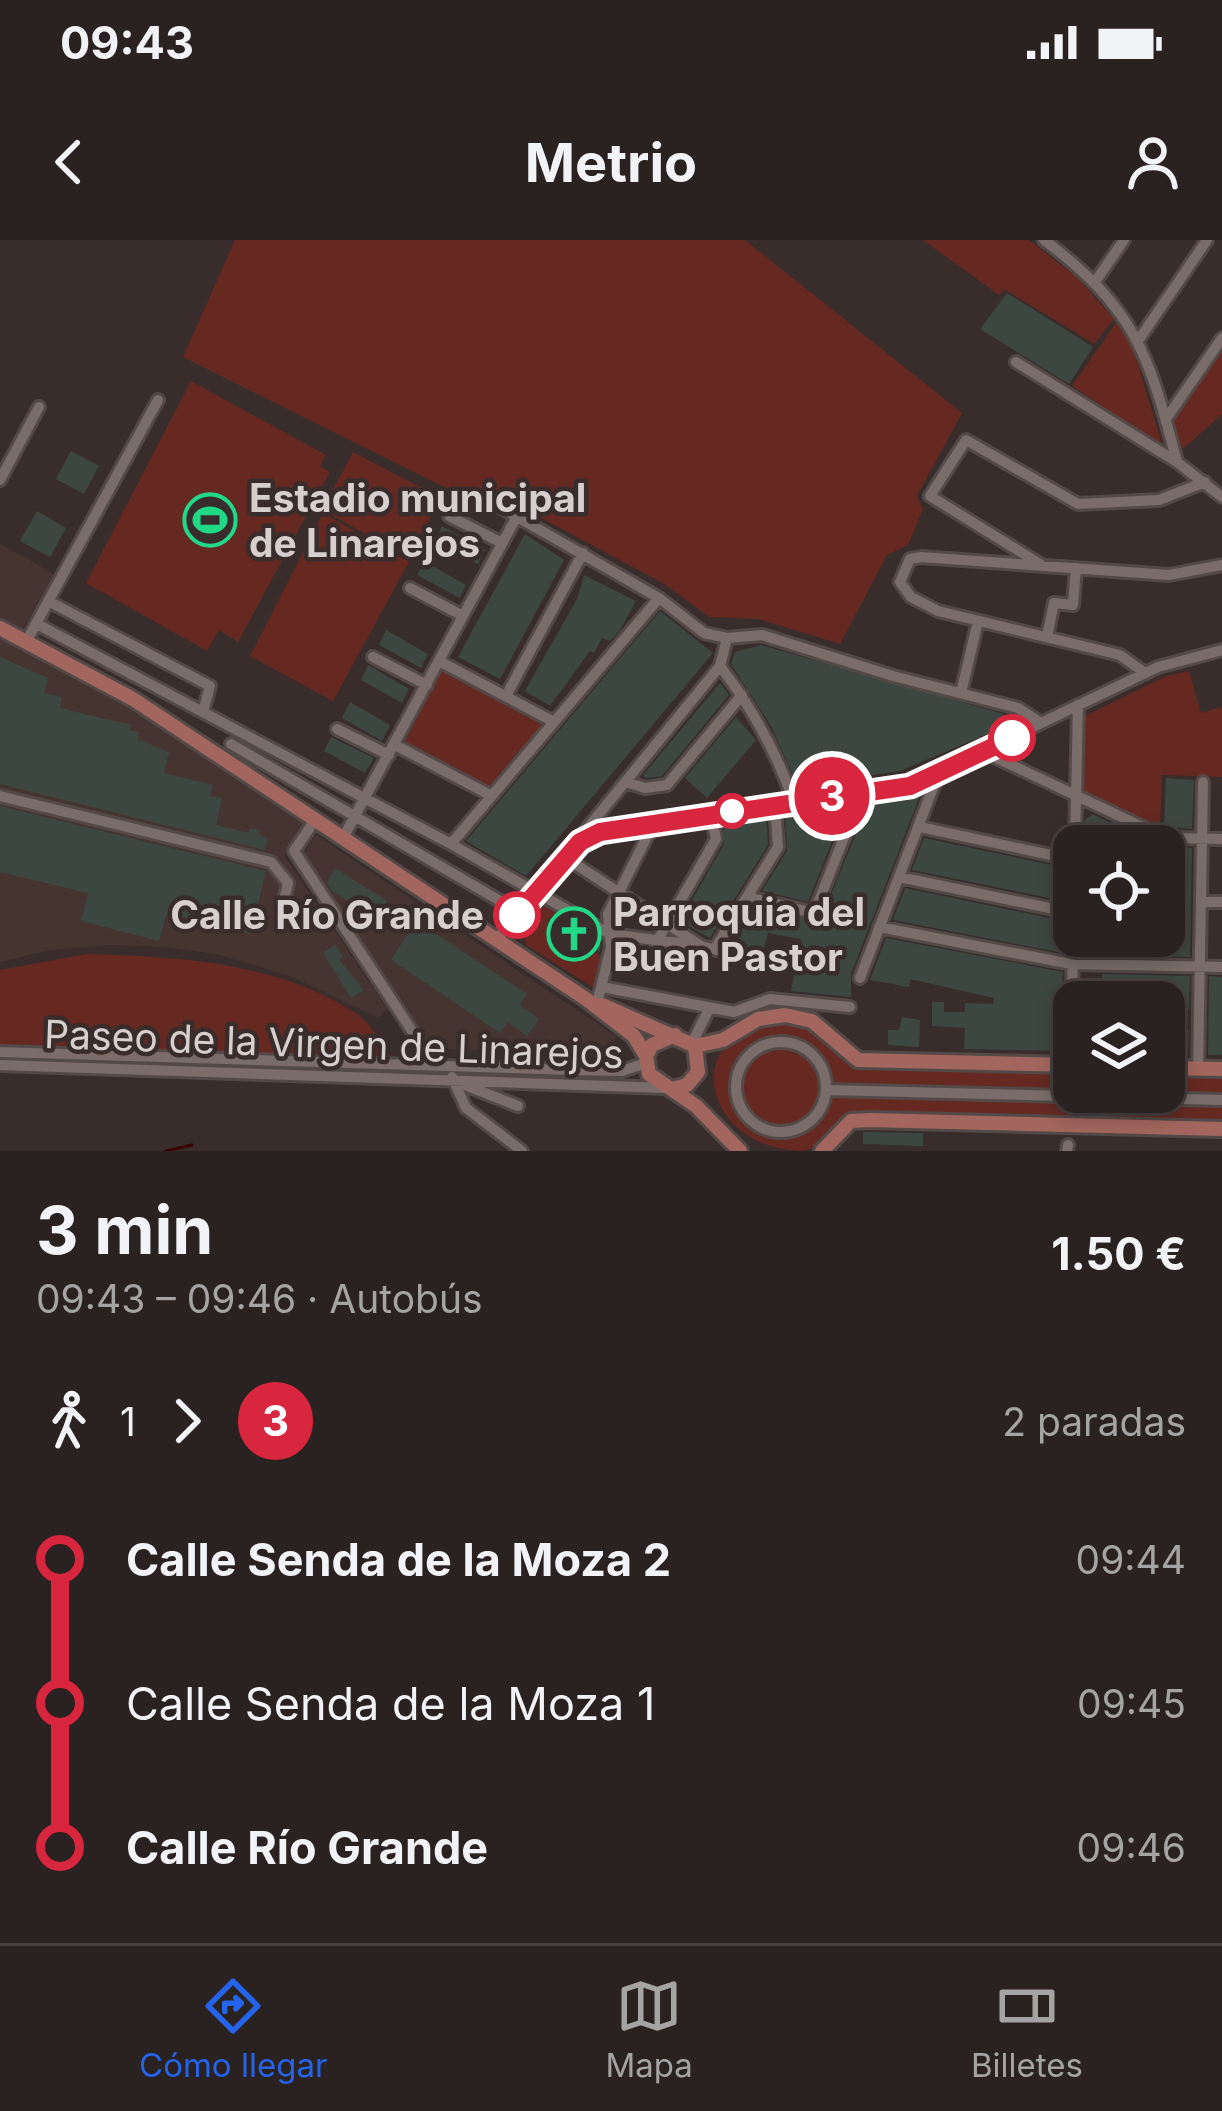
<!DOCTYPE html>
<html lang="es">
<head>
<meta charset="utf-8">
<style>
  :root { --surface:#2a2220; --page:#362f2d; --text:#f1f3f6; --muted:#a5a4a5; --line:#463f3e; --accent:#2563eb }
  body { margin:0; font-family:Inter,sans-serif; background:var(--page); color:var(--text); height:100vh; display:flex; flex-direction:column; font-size:45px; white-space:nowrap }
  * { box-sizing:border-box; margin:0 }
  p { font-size:39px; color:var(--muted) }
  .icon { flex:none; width:66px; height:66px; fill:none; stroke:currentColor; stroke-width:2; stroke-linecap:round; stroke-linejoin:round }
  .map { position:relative; height:911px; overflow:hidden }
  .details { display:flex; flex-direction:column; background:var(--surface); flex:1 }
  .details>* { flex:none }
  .badge { padding:0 24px; border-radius:39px; font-size:42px; line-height:78px }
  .controls { position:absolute; left:1053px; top:585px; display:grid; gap:24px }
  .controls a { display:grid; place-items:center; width:132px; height:132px; border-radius:24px; background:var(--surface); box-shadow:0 6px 18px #0003,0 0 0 3px var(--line); font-size:60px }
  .map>.badge { position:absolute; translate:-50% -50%; box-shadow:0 0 0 6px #fff }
  .legs { display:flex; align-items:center; gap:18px; height:132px; padding:0 36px; font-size:39px }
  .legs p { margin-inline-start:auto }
  .overview { display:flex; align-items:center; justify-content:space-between; height:204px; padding:0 36px }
  h1 { font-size:66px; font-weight:700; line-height:90px }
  ul { padding:0 36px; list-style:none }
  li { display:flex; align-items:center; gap:42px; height:144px; font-size:45px }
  li i { display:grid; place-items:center; width:18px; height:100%; margin:0 15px; background:currentColor }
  li i::after { content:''; width:30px; height:30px; margin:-15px; border:9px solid; border-radius:50%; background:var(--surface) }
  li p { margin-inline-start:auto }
  li:first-child i { background:linear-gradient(#0000 50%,currentColor 0) }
  li:last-child i { background:linear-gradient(currentColor 50%,#0000 0) }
  .status { display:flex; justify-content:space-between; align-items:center; height:84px; padding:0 60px; background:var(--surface); direction:ltr }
  .status svg { height:33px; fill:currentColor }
  header { display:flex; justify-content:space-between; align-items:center; height:156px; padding:0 36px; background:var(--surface); font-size:54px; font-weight:700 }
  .tabs { display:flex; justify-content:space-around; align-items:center; height:168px; border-top:3px solid var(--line); background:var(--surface); font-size:33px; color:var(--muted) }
  .tabs a { display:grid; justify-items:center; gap:6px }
  .tabs .selected { color:var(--accent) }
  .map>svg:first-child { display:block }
  .built { fill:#463431 }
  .green { fill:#652922 }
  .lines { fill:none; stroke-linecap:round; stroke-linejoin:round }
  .stream { stroke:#390201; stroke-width:3 }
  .building { fill:#3d4741 }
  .minor-casing { stroke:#534947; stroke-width:16 }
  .major-casing { stroke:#534947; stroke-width:20 }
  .minor { stroke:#796c69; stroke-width:10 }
  .major { stroke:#a2665e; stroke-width:14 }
  .line-1-casing { stroke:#fff; stroke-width:27 }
  .line-1 { stroke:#d7263d; stroke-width:18 }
  .stop-1-dot { fill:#fff; stroke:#d7263d; stroke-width:6 }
  .labels { text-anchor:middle; stroke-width:9; stroke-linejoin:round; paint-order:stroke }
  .poi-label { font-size:39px; font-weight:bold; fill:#d7cfce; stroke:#382d2b; text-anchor:start }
  .stop-label { font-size:39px; font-weight:bold; fill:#d7cfce; stroke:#382d2b; text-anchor:end }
  .street-label { font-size:39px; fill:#d7cfce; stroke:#382d2b }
</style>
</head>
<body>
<div class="status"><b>09:43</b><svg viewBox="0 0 49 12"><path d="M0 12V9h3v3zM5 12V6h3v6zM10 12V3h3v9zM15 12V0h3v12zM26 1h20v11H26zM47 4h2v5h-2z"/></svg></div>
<header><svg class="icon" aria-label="back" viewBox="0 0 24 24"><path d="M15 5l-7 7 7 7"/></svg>Metrio<svg class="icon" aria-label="person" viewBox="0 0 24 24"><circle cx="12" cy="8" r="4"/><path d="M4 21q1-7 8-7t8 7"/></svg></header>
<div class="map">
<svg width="1222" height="911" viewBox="0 0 1222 911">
  <rect width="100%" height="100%" fill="#382d2b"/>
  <path class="built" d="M0,304L54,334L22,390L0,378Z
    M0,398L118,459L277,560L304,584L284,615L388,770L378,778L290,736L221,715L167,707L110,705L50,710L0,722Z
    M316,595L616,796L612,816L439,809L408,778L303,615Z"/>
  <path class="green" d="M235,0H745L962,173L917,256L923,269L908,305L887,315L840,404L758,379L709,377L666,345L489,250L480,265L183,117Z
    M923,0H1029L1078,38L1114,79L1094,104L1004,49L999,55Z
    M1117,81L1131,101L1163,207L1072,146Z
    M1222,110V174L1183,209L1171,181Z
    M191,141L326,215L320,226L330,232L238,402L219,390L207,411L86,343Z
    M353,212L441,258L409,318L322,270Z
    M323,273L409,322L333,461L250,416Z
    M442,429L543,484L488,549L404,503Z
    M1189,431L1201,473L1222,467V537L1162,535L1160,588L1084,552L1085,476L1166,436Z
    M546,663L558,670L548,680L552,708L568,719H587L592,711L601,716L594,748L526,705L524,688Z
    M87,714C179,717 275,721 356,773C370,782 381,803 392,816L0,808V730Z
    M789,780C822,791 832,816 860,824L1074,829V852H1164V832L1222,833V885L848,875C834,887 823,906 805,911C698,911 676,784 789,780Z"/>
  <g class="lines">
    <path class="stream" d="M166,911L192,905"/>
  </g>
  <path class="building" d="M1007,53L1093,107L1069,144L980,89Z
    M71,211L99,226L84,254L56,239Z
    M37,271L66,288L50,317L20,301Z
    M442,286L485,310L478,324L435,301Z
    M525,294L564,320L500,439L458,417Z
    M424,321L466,345L460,358L417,335Z
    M584,335L636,361L620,390L610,401L602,398L594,413L590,411L550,466L525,451L577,359Z
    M660,371L713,413L526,636L466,601Z
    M386,390L428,414L421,428L379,405Z
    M761,405L1003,474L1009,485L900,531L798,546L771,486L731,424L735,412Z
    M0,417L48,438L44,453L62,457L60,468L131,485L130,490L139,492L137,499L169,512L164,533L213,545L210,556L222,558L216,585L249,593L250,588L259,590L258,595L268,598L265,610L0,544Z
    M368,425L409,449L402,463L361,440Z
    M720,443L729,455L662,536L646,538L643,535Z
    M350,462L390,485L382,501L342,478Z
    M736,477L756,500L707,558L685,538Z
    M331,497L374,518L365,533L324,511Z
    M1166,538L1194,540L1192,589L1164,586Z
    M921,553L851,734V757L791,751L801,699L768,693L761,719L730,703L752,668L820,681L856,594L852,564Z
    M0,566L266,631L251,694L167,673L159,701L81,681L88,653L0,632Z
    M832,567L837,589L808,662L762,651L787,611L785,573Z
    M1093,574L1122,589L1146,606H1085V580Z
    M766,576L768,605L710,698L680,681L724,604L723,582Z
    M924,598L1066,628L1064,661L912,630Z
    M1164,607L1192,608L1190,717L1083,714V696H1164Z
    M335,628L387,661L375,679L330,649L327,643Z
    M905,648L1064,681L1063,713L893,680Z
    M559,677L601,700L600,712L591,708L587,714L568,716L555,706L551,689Z
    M416,681L527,754L520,765L539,779L527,796L508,782L500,793L391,720Z
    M886,698L1063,732L1062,756L1055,757L1054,776L1062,775L1061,811L964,809L965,788L932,786V762H944V772H965V763L993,764L994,758L910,739L909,747L870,740Z
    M335,705L343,717L339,720L364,750L351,758L323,713Z
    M1102,734L1190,736L1189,770L1164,762H1102Z
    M1209,736L1222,737V815H1208Z
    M902,777L920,780L919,807L888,805V790H899Z
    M1164,789L1189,790L1188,817H1164Z
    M863,892L923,893V906L863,904Z"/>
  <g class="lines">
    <g class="minor-casing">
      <path id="minor" d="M1044,0C1136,69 1149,115 1177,222
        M1095,42L1124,0
        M1140,98L1207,0
        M1016,122L1177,222L1222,257
        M1166,179L1222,98
        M0,240L39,167
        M491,262L659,358L704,393L727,398L762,395L893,436L1018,468L1041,483
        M449,276L502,303
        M1040,324L930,256L966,200L1078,264L1159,260L1205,242
        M410,348L463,376
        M50,362L210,446L203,472
        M37,384L451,604L610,694L701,706
        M1047,397L1054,363L1073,365L1076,328
        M26,402L158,160
        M373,417L427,445
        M439,421L554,482
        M720,426C753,469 776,511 794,562
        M1145,433L1120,415L938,371L911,357L900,342L910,319L921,317L1169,335L1222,325
        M961,453L978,381
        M506,456L583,313
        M337,489L389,515
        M231,504L519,672
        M395,505L492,556
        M984,512L1166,598L1222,599
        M626,542L645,548L667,545L742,455
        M0,556L271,622L288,643L281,674
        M315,580L294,611L435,826
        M920,587L1074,620
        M343,598L517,276
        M580,602L622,586L910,546L1158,427L1222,410
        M451,604L659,358
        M1075,606L1078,465
        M566,618L701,706L741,716
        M899,637L1073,673
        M747,657L814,673L847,590L840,555
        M1202,662H1222
        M879,687L1071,724L1222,727
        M496,700L720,426L727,398
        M656,703L716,599L711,574
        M716,707L778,607L775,565
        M860,738L938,535
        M602,747L734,772L770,759L850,767
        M597,763L611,707L608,674L655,581
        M736 847a45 45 0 1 1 90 0a45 45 0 1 1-90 0Z
        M692,803L709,769
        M0,812L571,830L622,831L646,823
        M0,825L666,848
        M1071,825L1074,640
        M1198,828L1203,542
        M452,837L466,868L522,911
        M465,845L518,866
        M826,850L1222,860
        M1067,911L1068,905"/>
    </g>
    <g class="major-casing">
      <path id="major" d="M0,388L133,459L586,759L634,796L646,816
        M602,765L695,806L698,832L687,845L672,849
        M675,795L652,805L646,816L649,834L696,866L740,911
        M695,806L723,800L758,779L785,775L812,781L858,820L1074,825
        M1164,828L1222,829
        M822,911L851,881L870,880L1222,889"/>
    </g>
    <use href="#minor" class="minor"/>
    <use href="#major" class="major"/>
  </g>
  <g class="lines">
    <g class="line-1-casing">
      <path id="line-1" d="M517,675L580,602L600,592L910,546L1012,498"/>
    </g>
    <use href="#line-1" class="line-1"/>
  </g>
  <defs>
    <g id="stadium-ring" transform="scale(2.7)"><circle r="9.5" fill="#382d2b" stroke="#21d887" stroke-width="1.5"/><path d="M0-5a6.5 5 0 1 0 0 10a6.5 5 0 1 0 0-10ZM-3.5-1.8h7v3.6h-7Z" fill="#21d887"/></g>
    <g id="church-ring" transform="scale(2.7)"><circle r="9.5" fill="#382d2b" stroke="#21d887" stroke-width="1.5"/><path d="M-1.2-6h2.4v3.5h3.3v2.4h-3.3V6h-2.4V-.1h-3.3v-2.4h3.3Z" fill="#21d887"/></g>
  </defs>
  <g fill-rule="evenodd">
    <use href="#stadium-ring" x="210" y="280"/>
    <use href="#church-ring" x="574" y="694"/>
  </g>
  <g class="stop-1-dot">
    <circle cx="1012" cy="498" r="21"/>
    <circle cx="732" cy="571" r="15"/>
    <circle cx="517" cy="675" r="21"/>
  </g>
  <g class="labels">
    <g class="poi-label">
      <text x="249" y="272">Estadio municipal<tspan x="249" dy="45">de Linarejos</tspan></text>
      <text x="613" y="686">Parroquia del<tspan x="613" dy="45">Buen Pastor</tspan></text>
    </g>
    <g class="stop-label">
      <text x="484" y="689">Calle Río Grande</text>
    </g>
    <g class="street-label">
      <text transform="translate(334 804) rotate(2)" y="14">Paseo de la Virgen de Linarejos</text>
    </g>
  </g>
</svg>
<div class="controls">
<a><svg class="icon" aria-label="locate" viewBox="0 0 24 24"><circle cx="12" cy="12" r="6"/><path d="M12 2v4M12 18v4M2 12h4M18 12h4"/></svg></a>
<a><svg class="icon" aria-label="layers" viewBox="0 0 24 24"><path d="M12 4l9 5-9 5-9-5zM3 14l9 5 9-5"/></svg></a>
</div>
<b class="badge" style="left:832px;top:556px;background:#d7263d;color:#fff">3</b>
</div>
<section class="details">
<div class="overview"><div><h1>3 min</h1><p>09:43 – 09:46 · Autobús</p></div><b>1.50 €</b></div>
<div class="legs"><svg class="icon" aria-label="walk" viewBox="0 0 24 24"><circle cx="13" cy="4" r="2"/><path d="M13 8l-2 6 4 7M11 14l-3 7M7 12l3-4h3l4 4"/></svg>1<svg class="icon" aria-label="forward" viewBox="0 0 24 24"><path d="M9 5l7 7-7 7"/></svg><b class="badge" style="background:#d7263d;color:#fff">3</b><p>2 paradas</p></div>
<ul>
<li><i style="color:#d7263d"></i><b>Calle Senda de la Moza 2</b><p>09:44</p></li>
<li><i style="color:#d7263d"></i><span>Calle Senda de la Moza 1</span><p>09:45</p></li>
<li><i style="color:#d7263d"></i><b>Calle Río Grande</b><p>09:46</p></li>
</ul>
</section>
<nav class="tabs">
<a class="selected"><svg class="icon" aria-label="directions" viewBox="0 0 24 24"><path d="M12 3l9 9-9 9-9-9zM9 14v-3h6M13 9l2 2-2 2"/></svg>Cómo llegar</a>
<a><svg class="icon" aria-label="map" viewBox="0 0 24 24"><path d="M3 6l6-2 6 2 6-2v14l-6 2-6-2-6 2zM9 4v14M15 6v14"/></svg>Mapa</a>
<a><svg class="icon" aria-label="tickets" viewBox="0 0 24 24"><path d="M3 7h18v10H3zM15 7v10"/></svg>Billetes</a>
</nav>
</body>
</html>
